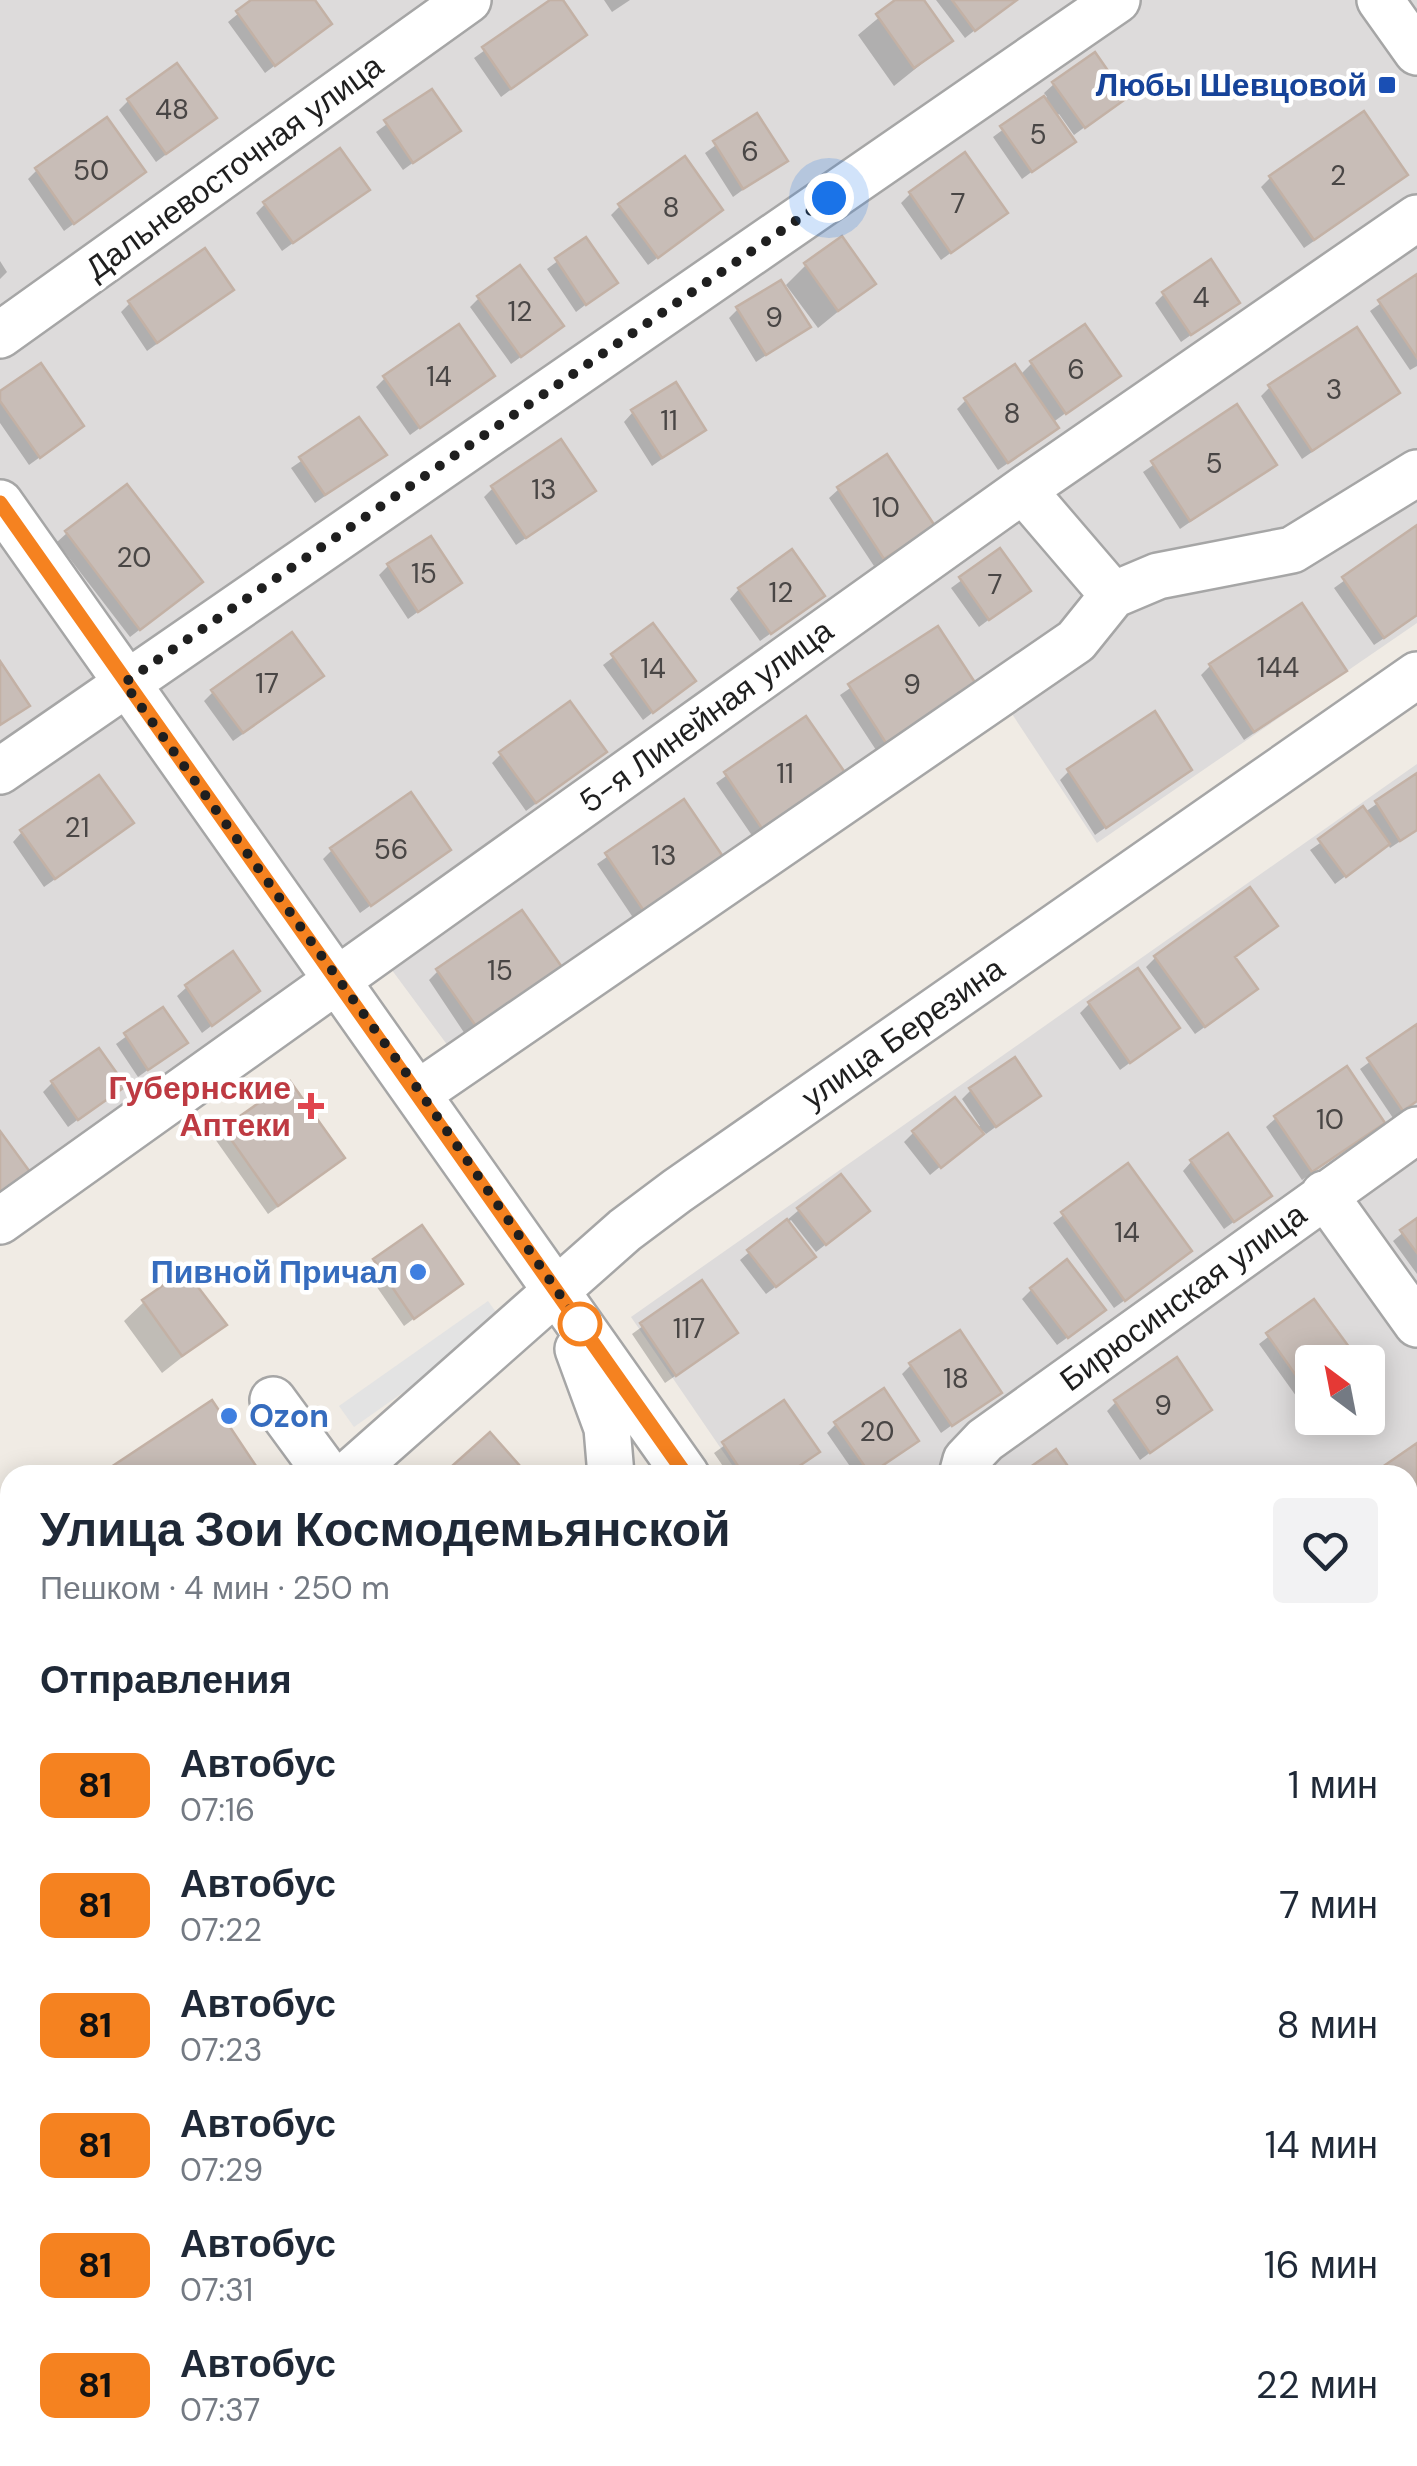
<!DOCTYPE html>
<html lang="ru">
<head>
<meta charset="utf-8">
<style>
  :root { --surface:#fff; --page:#f2f2f3; --text:#1f2937; --muted:#747a83 }
  body { margin:0; font-family:"DM Sans",sans-serif; background:var(--page); color:var(--text); height:100vh; display:flex; flex-direction:column; font-size:38px; white-space:nowrap }
  * { box-sizing:border-box; margin:0 }
  p { font-size:32px; color:var(--muted) }
  .icon { flex:none; width:55px; height:55px; fill:none; stroke:currentColor; stroke-width:2; stroke-linecap:round; stroke-linejoin:round }
  .map { position:relative; flex:1; overflow:hidden }
  .sheet { position:absolute; left:0px; top:1465px; width:1418px; height:1002px; display:flex; flex-direction:column; background:var(--surface); border-radius:30px 30px 0 0; box-shadow:0 5px 25px #0003 }
  .sheet>* { flex:none }
  .badge { padding:0 20px; border-radius:15px; font-size:35px; line-height:65px }
  .needle { width:65px; rotate:328deg }
  .fabs { position:absolute; left:1295px; top:1345px; display:grid; gap:20px }
  .fabs a { display:grid; place-items:center; width:90px; height:90px; border-radius:10px; background:var(--surface); box-shadow:0 5px 25px #0003; font-size:50px }
  .you { position:absolute; width:50px; height:50px; margin:-25px; border:8px solid #fff; border-radius:50%; background:#1a73e8; box-shadow:0 0 0 15px #1a73e833 }
  .map>.badge { position:absolute; translate:-50% -50%; box-shadow:0 0 0 5px #fff }
  h2 { padding:0 40px; font-size:38px; line-height:90px }
  .round { display:grid; place-items:center; flex:none; width:105px; height:105px; border-radius:10px; background:var(--page) }
  .summary { display:flex; align-items:center; justify-content:space-between; height:170px; padding:0 40px }
  h1 { font-size:48px; font-weight:800; line-height:75px }
  ul { padding:0; list-style:none }
  li { display:flex; align-items:center; gap:30px; height:120px; padding:0 40px }
  li div { flex:1 }
  li b { display:block; font-size:38px }
  li em { font-style:normal }
  li .badge { min-width:110px; font-weight:700; text-align:center }
  .map>svg:first-child { display:block }
  .residential { fill:#dddbdb; fill-rule:evenodd }
  .parking { fill:#e3e3e3 }
  .shadow { fill:#0003 }
  .building { fill:#c8bdb7; stroke:#c3b1a5; stroke-width:2.5 }
  .lines { fill:none; stroke-linecap:round; stroke-linejoin:round }
  .minor-casing { stroke:#a6a6a6; stroke-width:50 }
  .minor { stroke:#fff; stroke-width:45 }
  .line-casing { stroke:#fff; stroke-width:22 }
  .line { stroke:#f58220; stroke-width:15 }
  .walk { stroke:#1f1f1f; stroke-width:10; stroke-dasharray:0 18 }
  .transit-dot { fill:#1a4fb4; stroke:#fff; stroke-width:4 }
  .health-dot { fill:#e0444e; stroke:#fff; stroke-width:4 }
  .shop-dot { fill:#3f7fe0; stroke:#fff; stroke-width:4 }
  .stop-dot { fill:#fff; stroke:#f58220; stroke-width:5 }
  .labels { text-anchor:middle; stroke-width:9; stroke-linejoin:round; paint-order:stroke }
  .number-label { font-size:28px; fill:#494645 }
  .transit-label { font-size:32px; font-weight:bold; fill:#164399; stroke:#fff; text-anchor:end }
  .street-label { font-size:32px; fill:#1f1f1f; stroke:#fff }
  .health-label { font-size:32px; font-weight:bold; fill:#be3a42; stroke:#fff; text-anchor:end }
  .shop-label { font-size:32px; font-weight:bold; fill:#366cbe; stroke:#fff; text-anchor:end }
</style>
</head>
<body>
<div class="map">
<svg width="1417" height="2466" viewBox="0 0 1417 2466">
  <rect width="100%" height="100%" fill="#f0ebe4"/>
  <path class="residential" d="M0,0H1417V623L1097,843L993,685L454,1054L366,935L0,1193Z
    M1417,764V2466H1409L1404,2458H1408V1475H739L631,1317ZM1312,1362H1368V1418H1312Z
    M334,2458H804L792,2466H321Z
    M941,2458H1339L1326,2466H928Z"/>
  <path class="parking" d="M488,1301L503,1322L354,1427L339,1406Z"/>
  <path class="shadow" d="M255,0H312L329,24L265,73L228,22Z
    M554,0H560L584,35L501,97L474,58Z
    M604,0H630L612,12Z
    M900,0H921L950,41L894,86L858,35Z
    M936,0H1013L965,38Z
    M1054,84L1124,98L1074,135L1059,114L1055,117L1072,142L1022,179L993,137L1047,97L1044,93Z
    M431,92L458,130L403,170L376,132Z
    M128,101L214,118L156,162L119,110Z
    M756,116L784,160L733,197L705,153Z
    M37,170L143,172L64,231L28,179Z
    M1270,178L1395,184L1304,248L1261,187Z
    M366,190L282,251L256,213L265,204Z
    M910,194L1005,213L941,260L901,203Z
    M620,206L720,210L648,265L611,215Z
    M586,240L614,283L576,312L547,269Z
    M0,261L7,272L0,279Z
    M806,265L873,283L818,328L786,285Z
    M1417,277V366L1410,370L1370,311Z
    M231,290L147,351L121,312L130,303Z
    M1164,294L1237,302L1181,342L1155,303Z
    M479,298L551,335L511,364L470,307Z
    M738,309L808,327L756,362L729,318Z
    M1032,363L1118,375L1052,423L1056,428L1046,437L998,470L957,409L966,400L1020,375Z
    M492,375L410,435L376,387L385,378Z
    M1270,387L1397,393L1302,459L1261,396Z
    M0,394L72,434L29,465L0,423Z
    M1236,408L1274,464L1180,529L1143,472Z
    M633,412L703,430L652,466L624,422Z
    M359,421L383,455L315,503L291,468Z
    M493,488L593,491L516,545L484,497Z
    M839,489L931,526L874,566L829,498Z
    M1417,528V616L1374,645L1334,588Z
    M67,533L190,591L130,637L57,542Z
    M1000,552L1027,591L979,627L951,588Z
    M388,566L459,582L408,619L379,575Z
    M739,589L813,604L760,641L730,599Z
    M653,627L693,681L643,720L603,665Z
    M937,629L963,693L876,750L840,695Z
    M1210,666L1344,671L1244,740L1201,675Z
    M311,685L233,741L204,701L213,692Z
    M806,719L842,774L753,837L716,783Z
    M501,754L594,760L526,811L492,763Z
    M1189,769L1095,835L1060,780L1069,771Z
    M1417,776V830L1390,848L1388,844L1335,884L1310,850Z
    M683,803L711,867L634,919L597,864Z
    M22,832H121L44,887L13,842Z
    M332,850H448L360,913L323,859Z
    M1275,926L1233,958L1245,998L1195,1034L1146,967L1156,957Z
    M561,970L467,1037L429,980L438,971Z
    M187,987L257,991L202,1033L177,996Z
    M1089,1004L1177,1028L1120,1070L1080,1013Z
    M162,1010L185,1043L138,1077L116,1044Z
    M1417,1027V1101L1393,1118L1360,1069Z
    M52,1083L122,1086L68,1127L43,1092Z
    M289,1084L332,1167L268,1214L215,1139Z
    M971,1090L1038,1096L986,1134L983,1131L930,1175L904,1142L913,1133L980,1126L962,1099Z
    M1276,1118L1382,1122L1302,1180L1266,1127Z
    M1192,1161L1269,1196L1224,1229L1183,1171Z
    M1128,1166L1180,1260L1114,1308L1053,1223Z
    M799,1210L857,1220L816,1252L791,1220L787,1223L803,1266L766,1294L740,1260Z
    M1417,1221V1274L1393,1241Z
    M422,1229L460,1284L404,1326L365,1270Z
    M701,1284L726,1341L665,1383L632,1334Z
    M1031,1290L1093,1319L1057,1345L1022,1299Z
    M144,1302L223,1325L162,1373L124,1321Z
    M1314,1302L1357,1362H1312V1418H1333L1319,1428L1259,1344Z
    M911,1365L998,1392L941,1433L902,1374Z
    M1116,1402L1209,1409L1140,1460L1107,1411Z
    M783,1403L817,1452L787,1475H729L714,1453Z
    M836,1424L916,1441L869,1475H856L827,1433Z
    M1417,1446V1558L1416,1559L1408,1546V1475H1376Z
    M10,1868V2013L0,2000V1876Z
    M10,2398V2415L3,2405Z
    M536,2458H613L601,2466H542Z
    M1176,2458H1286L1287,2459L1280,2466H1164Z"/>
  <path class="building" d="M251,0H315L332,24L275,66L236,11Z
    M550,0H563L587,35L511,89L482,47Z
    M895,0H924L953,41L914,68L876,14Z
    M952,0H1017L975,31Z
    M1095,52L1127,98L1085,128L1052,82Z
    M177,63L217,118L166,154L127,99Z
    M432,89L461,131L413,163L384,120Z
    M1044,96L1076,142L1032,172L1000,126Z
    M1364,111L1408,175L1314,240L1269,176Z
    M757,113L788,161L743,189L713,141Z
    M107,117L146,172L74,224L35,168Z
    M340,148L370,190L293,243L263,202Z
    M965,152L1008,213L951,253L909,192Z
    M685,156L723,210L658,258L618,204Z
    M842,236L876,284L838,311L804,263Z
    M586,237L618,283L586,305L555,258Z
    M205,248L234,290L157,343L128,301Z
    M1211,259L1240,303L1191,335L1162,292Z
    M520,265L564,326L521,357L477,296Z
    M1417,274V358L1378,300Z
    M781,280L811,327L766,355L736,307Z
    M459,324L495,376L420,428L383,376Z
    M1085,324L1121,376L1066,414L1030,361Z
    M1357,327L1400,393L1312,451L1268,385Z
    M41,363L84,426L40,458L0,401V391Z
    M1015,364L1059,428L1008,463L964,398Z
    M676,382L706,430L662,458L631,410Z
    M1237,404L1277,465L1190,521L1151,461Z
    M359,417L387,455L325,495L299,457Z
    M561,439L596,491L526,538L491,486Z
    M887,454L935,526L884,559L837,487Z
    M127,484L203,582L140,630L65,531Z
    M1417,525V615L1384,638L1342,577Z
    M431,536L462,583L418,612L387,564Z
    M1000,548L1031,591L989,620L959,577Z
    M792,549L825,596L771,634L738,588Z
    M1302,603L1347,671L1254,732L1209,664Z
    M653,623L696,681L653,713L611,654Z
    M938,626L976,684L886,743L848,684Z
    M292,632L324,676L243,733L211,690Z
    M0,661L30,706L0,725Z
    M570,701L607,752L536,803L499,752Z
    M1155,711L1192,770L1106,828L1067,769Z
    M806,716L846,774L763,830L724,772Z
    M1417,773V830L1400,841L1375,801Z
    M99,775L134,823L55,879L20,830Z
    M411,792L451,850L371,906L330,848Z
    M684,799L724,858L644,911L605,853Z
    M1363,806L1390,844L1346,877L1318,839Z
    M1250,887L1278,926L1235,957L1258,989L1205,1027L1154,956Z
    M522,910L564,970L478,1029L436,969Z
    M233,951L260,991L212,1026L185,985Z
    M1138,968L1180,1028L1130,1063L1088,1002Z
    M163,1007L188,1043L148,1070L124,1033Z
    M1417,1024V1101L1403,1111L1367,1058Z
    M99,1048L126,1086L78,1120L51,1081Z
    M1015,1057L1041,1096L996,1127L969,1088Z
    M1347,1066L1385,1123L1312,1172L1274,1116Z
    M290,1081L345,1158L278,1206L223,1128Z
    M955,1097L984,1134L941,1168L912,1131Z
    M0,1131L30,1172L0,1194Z
    M1228,1133L1272,1196L1234,1222L1190,1160Z
    M1128,1163L1192,1251L1125,1301L1061,1212Z
    M841,1174L870,1211L826,1245L797,1208Z
    M1417,1218V1253L1400,1230Z
    M787,1219L816,1257L776,1287L747,1250Z
    M422,1225L463,1284L414,1319L373,1259Z
    M1067,1259L1106,1310L1068,1338L1030,1288Z
    M185,1270L227,1325L182,1356L142,1300Z
    M702,1280L738,1333L676,1376L640,1323Z
    M1314,1299L1360,1362H1312V1398L1266,1333Z
    M960,1330L1002,1393L952,1426L909,1363Z
    M1177,1357L1212,1410L1150,1453L1114,1400Z
    M884,1388L919,1441L870,1474L834,1422Z
    M212,1400L262,1475H99Z
    M784,1400L820,1452L786,1475H744L722,1442Z
    M490,1432L528,1475H442Z
    M1417,1443V1538L1408,1524V1475L1372,1474Z
    M1056,1449L1074,1475H1019Z
    M10,1864V1970L0,1957V1873Z
    M62,2458H114L119,2466H49Z
    M551,2458H613L601,2466H557Z
    M979,2458H1027L1032,2466H967Z
    M1171,2458H1289L1290,2459L1281,2466H1159Z"/>
  <g class="lines">
    <g class="minor-casing">
      <path id="minor" d="M1380,0L1417,52
        M0,335L468,0
        M1023,490L1113,595L1158,576L1292,550L1417,473
        M0,503L686,1475
        M0,771L1117,0
        M420,1092L1076,641L1113,595
        M1324,1194L1417,1324
        M0,1221L1023,490L1417,218
        M578,1349L607,1428L611,1475
        M273,1400L328,1475
        M348,1475L625,1230L677,1191L1417,675
        M962,1475L966,1460L985,1440L1417,1130
        M1408,1620L1417,1614
        M0,2078L10,2070
        M1408,2095L1417,2088
        M1368,2458L1374,2466
        M225,2466L237,2458
        M886,2466L898,2458"/>
    </g>
    <use href="#minor" class="minor"/>
  </g>
  <g class="lines">
    <g class="line-casing">
      <path id="line" d="M0,503L686,1475"/>
    </g>
    <use href="#line" class="line"/>
    <path class="walk" d="M580,1324L420,1092L124,683L829,198"/>
  </g>
  <rect class="transit-dot" x="1377" y="75" width="20" height="20" rx="5"/>
  <path class="health-dot" d="M306 1091h10v10h10v10h-10v10h-10v-10h-10v-10h10z"/>
  <g class="shop-dot">
    <circle cx="418" cy="1272" r="10"/>
    <circle cx="229" cy="1416" r="10"/>
  </g>
  <circle class="stop-dot" cx="580" cy="1324" r="20"/>
  <g class="labels">
    <g class="number-label">
      <text x="172" y="119">48</text>
      <text x="1038" y="144">5</text>
      <text x="750" y="161">6</text>
      <text x="91" y="180">50</text>
      <text x="1338" y="185">2</text>
      <text x="958" y="213">7</text>
      <text x="671" y="217">8</text>
      <text x="1201" y="307">4</text>
      <text x="520" y="321">12</text>
      <text x="774" y="327">9</text>
      <text x="1076" y="379">6</text>
      <text x="439" y="386">14</text>
      <text x="1334" y="399">3</text>
      <text x="1012" y="423">8</text>
      <text x="669" y="430">11</text>
      <text x="1214" y="473">5</text>
      <text x="544" y="499">13</text>
      <text x="886" y="517">10</text>
      <text x="134" y="567">20</text>
      <text x="424" y="583">15</text>
      <text x="995" y="594">7</text>
      <text x="781" y="602">12</text>
      <text x="1278" y="677">144</text>
      <text x="653" y="678">14</text>
      <text x="267" y="693">17</text>
      <text x="912" y="694">9</text>
      <text x="785" y="783">11</text>
      <text x="77" y="837">21</text>
      <text x="391" y="859">56</text>
      <text x="664" y="865">13</text>
      <text x="500" y="980">15</text>
      <text x="1330" y="1129">10</text>
      <text x="1127" y="1242">14</text>
      <text x="689" y="1338">117</text>
      <text x="956" y="1388">18</text>
      <text x="1163" y="1415">9</text>
      <text x="877" y="1441">20</text>
    </g>
    <g class="transit-label">
      <text x="1367" y="96">Любы Шевцовой</text>
    </g>
    <g class="street-label">
      <text transform="translate(234 167) rotate(-36)" y="11">Дальневосточная улица</text>
      <text transform="translate(706 716) rotate(-36)" y="11">5-я Линейная улица</text>
      <text transform="translate(903 1033) rotate(-35)" y="11">улица Березина</text>
      <text transform="translate(1183 1297) rotate(-36)" y="11">Бирюсинская улица</text>
    </g>
    <g class="health-label">
      <text x="291" y="1099">Губернские<tspan x="291" dy="37">Аптеки</tspan></text>
    </g>
    <g class="shop-label">
      <text x="398" y="1283">Пивной Причал</text>
      <text x="249" y="1427" text-anchor="start">Ozon</text>
    </g>
  </g>
</svg>
<div class="fabs">
<a><svg class="needle" viewBox="-14 -14 28 28"><path d="M0-13l5 13h-10z" fill="#e53935"/><path d="M0 13l5-13h-10z" fill="#747a83"/></svg></a>
</div>
<div class="you" style="left:829px;top:198px"></div>
<section class="sheet">
<div class="summary"><div><h1>Улица Зои Космодемьянской</h1><p>Пешком · 4 мин · 250 m</p></div><a class="round"><svg class="icon" aria-label="heart" viewBox="0 0 24 24"><path d="M12 20l-8-8c-3-5 5-10 8-4 3-6 11-1 8 4z"/></svg></a></div>
<h2>Отправления</h2>
<ul>
<li><span class="badge" style="background:#f58220;color:#111">81</span><div><b>Автобус</b><p>07:16</p></div><em>1 мин</em></li>
<li><span class="badge" style="background:#f58220;color:#111">81</span><div><b>Автобус</b><p>07:22</p></div><em>7 мин</em></li>
<li><span class="badge" style="background:#f58220;color:#111">81</span><div><b>Автобус</b><p>07:23</p></div><em>8 мин</em></li>
<li><span class="badge" style="background:#f58220;color:#111">81</span><div><b>Автобус</b><p>07:29</p></div><em>14 мин</em></li>
<li><span class="badge" style="background:#f58220;color:#111">81</span><div><b>Автобус</b><p>07:31</p></div><em>16 мин</em></li>
<li><span class="badge" style="background:#f58220;color:#111">81</span><div><b>Автобус</b><p>07:37</p></div><em>22 мин</em></li>
</ul>
</section>
</div>
</body>
</html>
